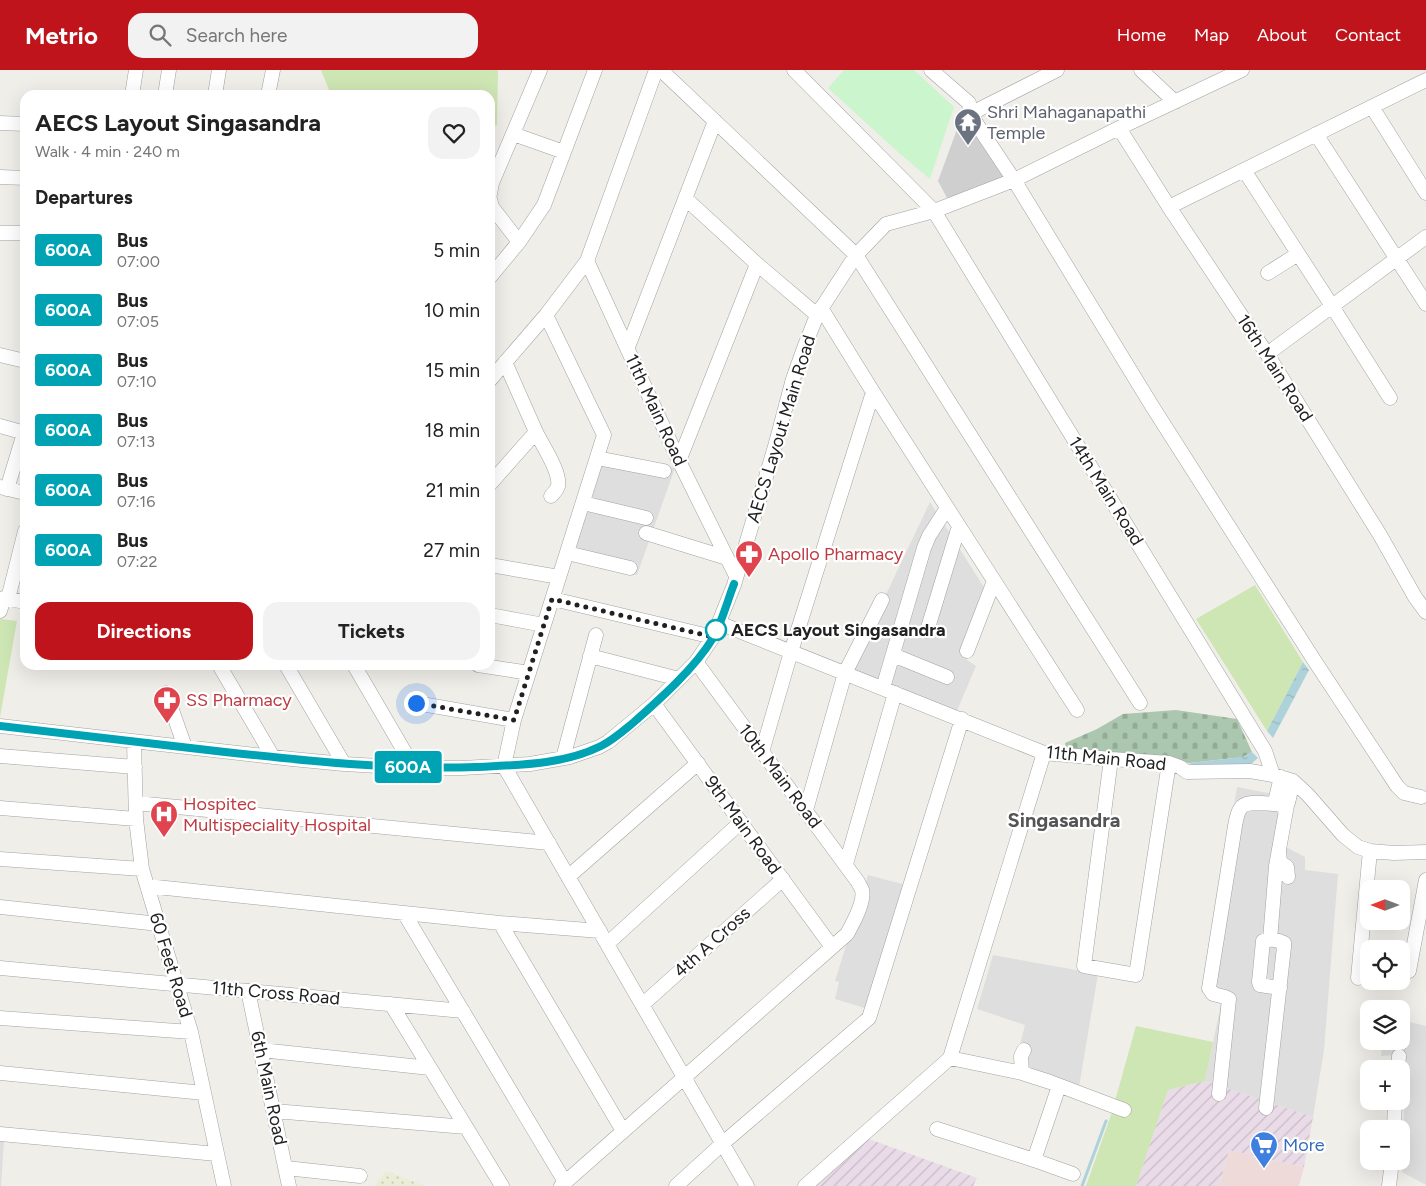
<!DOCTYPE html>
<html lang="en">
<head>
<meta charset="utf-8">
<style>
  :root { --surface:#fff; --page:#f2f2f2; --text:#222; --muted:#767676; --accent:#bf141b }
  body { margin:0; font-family:Figtree,sans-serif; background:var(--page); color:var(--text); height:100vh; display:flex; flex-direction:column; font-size:19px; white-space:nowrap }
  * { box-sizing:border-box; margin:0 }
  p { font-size:16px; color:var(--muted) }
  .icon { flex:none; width:28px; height:28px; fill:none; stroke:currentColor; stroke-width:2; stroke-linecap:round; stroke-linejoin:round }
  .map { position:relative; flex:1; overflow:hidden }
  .details { position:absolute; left:20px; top:20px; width:475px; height:580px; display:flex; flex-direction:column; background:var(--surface); border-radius:15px; box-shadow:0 5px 20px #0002 }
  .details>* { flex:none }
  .badge { padding:0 10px; border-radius:4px; font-size:18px; line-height:32px }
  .needle { width:32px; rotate:270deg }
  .tools { position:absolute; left:1360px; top:810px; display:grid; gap:10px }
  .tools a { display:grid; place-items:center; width:50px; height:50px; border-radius:10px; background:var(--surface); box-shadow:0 5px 20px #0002; font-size:25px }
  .you { position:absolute; width:25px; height:25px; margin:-12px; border:4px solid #fff; border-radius:50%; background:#1a73e8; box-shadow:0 0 0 8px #1a73e833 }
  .map>.badge { position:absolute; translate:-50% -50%; box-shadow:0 0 0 2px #fff }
  h2 { padding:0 15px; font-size:19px; line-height:45px }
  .round { display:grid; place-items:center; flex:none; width:52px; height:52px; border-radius:15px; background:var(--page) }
  .summary { display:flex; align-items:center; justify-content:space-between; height:85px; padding:0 15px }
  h1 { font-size:24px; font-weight:700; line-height:38px }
  .cta { display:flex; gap:10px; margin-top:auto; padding:10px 15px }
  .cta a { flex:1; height:58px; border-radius:15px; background:var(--accent); color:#fff; font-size:20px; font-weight:700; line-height:58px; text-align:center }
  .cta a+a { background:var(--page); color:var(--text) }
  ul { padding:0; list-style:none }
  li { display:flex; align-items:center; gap:15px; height:60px; padding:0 15px }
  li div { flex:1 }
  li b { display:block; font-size:19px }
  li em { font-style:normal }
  li .badge { min-width:55px; font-weight:700; text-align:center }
  header { display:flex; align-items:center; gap:30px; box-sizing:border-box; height:70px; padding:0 25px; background:var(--accent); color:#fff }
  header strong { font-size:24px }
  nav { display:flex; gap:28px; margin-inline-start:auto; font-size:18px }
  .search { width:350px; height:45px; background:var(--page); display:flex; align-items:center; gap:12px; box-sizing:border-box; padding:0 18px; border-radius:15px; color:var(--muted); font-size:19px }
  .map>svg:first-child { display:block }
  .residential { fill:#dfdede }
  .commercial { fill:#efdada }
  .industrial { fill:url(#industrial-furrows) }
  .religious { fill:#cfcfcf }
  .farmland { fill:url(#farmland-dots) }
  .grass { fill:#cee5b4 }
  .cemetery { fill:url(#cemetery-stones) }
  .park { fill:#cbf5cd }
  .water { fill:url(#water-ripples) }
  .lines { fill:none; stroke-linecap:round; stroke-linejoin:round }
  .stream { stroke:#aed2d9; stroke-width:3 }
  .minor-casing { stroke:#a2a2a2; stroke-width:15 }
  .minor { stroke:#fff; stroke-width:14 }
  .line-casing { stroke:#fff; stroke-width:11 }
  .line { stroke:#00a3b4; stroke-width:8 }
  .walk { stroke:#212121; stroke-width:5; stroke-dasharray:0 9 }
  .stop-dot { fill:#fff; stroke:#00a3b4; stroke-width:2.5 }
  .labels { text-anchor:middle; stroke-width:4.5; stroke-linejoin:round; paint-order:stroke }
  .worship-label { font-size:18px; fill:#5b616d; stroke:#fff; text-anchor:start }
  .street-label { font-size:18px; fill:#212121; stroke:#fff }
  .health-label { font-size:18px; fill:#be3a42; stroke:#fff; text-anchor:start }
  .stop-label { font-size:18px; font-weight:bold; fill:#212121; stroke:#fff; text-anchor:start }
  .shop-label { font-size:18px; fill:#366cbe; stroke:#fff; text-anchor:start }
  .quarter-label { font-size:20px; font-weight:bold; fill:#545454; stroke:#fff }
</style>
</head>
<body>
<header>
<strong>Metrio</strong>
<div class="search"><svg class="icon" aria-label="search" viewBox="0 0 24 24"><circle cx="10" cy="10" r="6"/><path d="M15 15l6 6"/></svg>Search here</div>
<nav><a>Home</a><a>Map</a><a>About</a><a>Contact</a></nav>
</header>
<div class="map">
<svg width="1426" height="1116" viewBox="0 0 1426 1116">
  <defs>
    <pattern id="industrial-furrows" width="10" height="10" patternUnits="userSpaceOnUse" patternTransform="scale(1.25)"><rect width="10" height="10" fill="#e9dbe7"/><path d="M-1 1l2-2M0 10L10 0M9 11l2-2" fill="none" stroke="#c8bcc6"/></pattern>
    <pattern id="farmland-dots" width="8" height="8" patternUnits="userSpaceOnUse" patternTransform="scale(1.25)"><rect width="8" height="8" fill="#ecedd6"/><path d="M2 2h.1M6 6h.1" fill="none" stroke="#cacbb7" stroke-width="1.8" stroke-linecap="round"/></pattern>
    <pattern id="cemetery-stones" width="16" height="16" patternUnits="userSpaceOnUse" patternTransform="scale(1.25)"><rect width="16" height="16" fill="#acc7af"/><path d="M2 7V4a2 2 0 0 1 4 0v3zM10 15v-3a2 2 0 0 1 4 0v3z" fill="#94ab96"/></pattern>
    <pattern id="water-ripples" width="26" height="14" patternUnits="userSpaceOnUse" patternTransform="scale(1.25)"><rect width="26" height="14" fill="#aed2d9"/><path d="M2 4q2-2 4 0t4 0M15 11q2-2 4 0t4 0" fill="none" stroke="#95b4ba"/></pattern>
  </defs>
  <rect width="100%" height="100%" fill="#f0eee9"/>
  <path class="residential" d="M604,383L675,398L637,505L571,491Z
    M930,432L992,530L964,588L976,596L956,643L850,600Z
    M1237,717L1295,728L1286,777L1305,787V800L1338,804L1324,980L1313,1047L1205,1011L1222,929L1201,922Z
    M868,805L906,815L868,939L835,929L839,912L835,911Z
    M993,885L1098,904L1079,1017L1014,998L1025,955L977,939Z
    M1401,950L1426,956V1115L1402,1102L1406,984L1381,986L1382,971H1401Z
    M0,1070L4,1071L1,1116H0Z"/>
  <path class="commercial" d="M1229,1080L1304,1097L1299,1116H1219Z"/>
  <path class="industrial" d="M1205,1011L1313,1047L1304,1097L1229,1080L1219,1116H1136L1168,1020Z
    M866,1068L977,1108L973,1116H813Z"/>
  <path class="religious" d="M963,43L1009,108L947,128L938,111Z"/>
  <path class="farmland" d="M386,1101L426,1116H374Z"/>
  <path class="grass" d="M321,0H498L497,55L490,56V25H398L397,23L393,25H331Z
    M1255,515L1303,592L1267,661L1196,549Z
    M0,549L17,551L0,647Z
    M1136,956L1213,972L1205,1011L1168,1020L1136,1116H1086L1111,1045Z"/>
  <path class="cemetery" d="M1176,640L1237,649L1252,682L1243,687L1189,693L1154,685L1066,680L1065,673L1097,659L1123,644Z"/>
  <path class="park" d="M844,0H914L954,37L930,109L899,83L828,18Z"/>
  <path class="water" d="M1303,592L1309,600L1273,668L1267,661Z
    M1252,682L1258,688L1250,695L1203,700L1189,693L1243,687Z
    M1401,956H1406V979H1391V971H1401Z"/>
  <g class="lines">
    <path class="stream" d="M1082,1116L1106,1051"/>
    <g class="minor-casing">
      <path id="minor" d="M661,0L856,185L1140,633
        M794,0L934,141L1265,681L1273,705
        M931,0L969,33L970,44L1014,110L1152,336L1314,590L1397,716L1404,723L1421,727
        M1141,0L1175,32
        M132,25L136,0
        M165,25L169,0
        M215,25L219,0
        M268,25L273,0
        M1372,37L1426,123
        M970,44L1057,0
        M0,53L25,54
        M1119,58L1169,137L1267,284L1380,465L1415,527L1426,542
        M513,64L564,82
        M1316,64L1426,234
        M1244,100L1332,236L1390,328
        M0,107L25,108
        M490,124L492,113L540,0
        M685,128L757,194L817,245
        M490,129L492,137L519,172
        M1169,137L1426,10
        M0,163H25
        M587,191L679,391L736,506
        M1268,203L1298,184
        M490,207L519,172L544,135L595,0
        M821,238L873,322L1077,640
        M546,245L604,365L514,650L504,696L747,1116
        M628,277L715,51
        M1267,284L1426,167
        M0,285L25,291
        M490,310L546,245L587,191L656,0
        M0,356L25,363
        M536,362C542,375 561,402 558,416C557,420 554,423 551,426
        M597,388L664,401
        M679,391L757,194
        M490,414L536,362L505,292
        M0,417L25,423
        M7,419L25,360
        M583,433L646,448
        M646,463L727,488
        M567,483L630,498
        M490,495L559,507
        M8,529L25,461
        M553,529L713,567
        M0,541L4,528L25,532
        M490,545L544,555
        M719,553L1044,683L1111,689L1169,693L1180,697L1187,702L1250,701L1273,705L1293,711L1308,725L1343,765L1358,777L1370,781L1394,783L1426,782
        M927,561L959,456
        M967,581L994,511
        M893,585L947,607
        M590,586L679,609
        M219,595L273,687
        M286,595L344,694
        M354,595L414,698
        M478,595L529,603
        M883,618L924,478L929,466L947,438
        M166,623L185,677
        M416,633L514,650
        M654,634L832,877
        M0,656L292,689L344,694L414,698H462L530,694L570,687L599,677L608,672L654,634L696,592L713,567L734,515L776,373L793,309L804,278L817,245L856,185L886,154L934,141L1014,110L1119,58L1242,0
        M134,672L136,749L142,799L191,962L224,1116
        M762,682L791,582L873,322
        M0,686L135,697
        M563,688L596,565
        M1111,689L1084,896L1136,905L1169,693
        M1281,707L1275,732L1276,734L1284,736L1288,733L1293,711
        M136,733L549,773
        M0,738L136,749
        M806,740L845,603L882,530
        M1279,782L1280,792L1287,797L1288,807
        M0,789L142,799
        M846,794L895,623
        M568,807L698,693
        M147,816L500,853L600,861
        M0,837L159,854
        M404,843L565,1112
        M500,853L623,1061
        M1270,870L1276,796L1287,735
        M607,874L741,752
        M0,898L463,941
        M1409,901L1426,810
        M1358,908L1370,781
        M248,921L289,1116
        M391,934L502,1116
        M642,935L783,809
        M0,948L191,962
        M261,980L430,998
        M950,988L1022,1003L1050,1012L1124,1040
        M1398,999L1399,986
        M0,1003L204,1023
        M1022,1003L1021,986L1024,980
        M1219,1024L1229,929L1225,927L1213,924L1209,918L1235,756C1236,750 1237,744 1240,739C1246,729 1266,734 1276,734
        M1266,1038L1284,877V873C1278,870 1269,868 1263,871L1259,912L1260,915L1280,918
        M274,1041L466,1057
        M937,1059L1034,1090L1059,1016
        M1394,1059L1395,1031
        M0,1064L217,1084
        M1034,1090L1073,1104
        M286,1098L360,1106
        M561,1116L847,864C853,853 865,832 862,820C861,817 859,815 858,812L696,592
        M676,1116L722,1074L869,948L962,649
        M805,1116L950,988L1044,683
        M1389,1116L1392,1091"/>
    </g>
    <use href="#minor" class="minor"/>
  </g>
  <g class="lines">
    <g class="line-casing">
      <path id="line" d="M0,656C75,665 150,673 225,682C308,691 392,700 476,697C517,695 563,695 601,676C613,670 623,661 634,652C660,629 695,598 713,568C722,552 727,532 734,514"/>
    </g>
    <use href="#line" class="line"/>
    <path class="walk" d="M416,633L514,650L552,529L713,567L716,560"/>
  </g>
  <defs>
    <g id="temple-pin" transform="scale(1.4375)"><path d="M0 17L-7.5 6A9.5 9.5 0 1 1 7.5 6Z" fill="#6b7280" stroke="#fff"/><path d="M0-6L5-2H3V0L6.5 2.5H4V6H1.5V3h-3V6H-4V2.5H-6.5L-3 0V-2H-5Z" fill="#fff"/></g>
    <g id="pharmacy-pin" transform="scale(1.4375)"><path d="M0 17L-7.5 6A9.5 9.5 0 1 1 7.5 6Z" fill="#e0444e" stroke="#fff"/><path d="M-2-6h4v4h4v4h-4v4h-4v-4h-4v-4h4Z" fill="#fff"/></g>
    <g id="hospital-pin" transform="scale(1.4375)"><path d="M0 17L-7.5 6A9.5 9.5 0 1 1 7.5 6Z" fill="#e0444e" stroke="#fff"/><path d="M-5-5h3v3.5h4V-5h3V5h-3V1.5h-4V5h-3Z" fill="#fff"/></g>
    <g id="supermarket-pin" transform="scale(1.4375)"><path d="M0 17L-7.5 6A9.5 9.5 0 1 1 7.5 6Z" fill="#3f7fe0" stroke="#fff"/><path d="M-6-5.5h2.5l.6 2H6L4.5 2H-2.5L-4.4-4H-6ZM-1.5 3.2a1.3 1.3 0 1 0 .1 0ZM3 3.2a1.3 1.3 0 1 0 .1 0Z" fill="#fff"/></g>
  </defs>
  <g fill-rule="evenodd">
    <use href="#temple-pin" x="968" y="52"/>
    <use href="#pharmacy-pin" x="749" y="484"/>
    <use href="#pharmacy-pin" x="167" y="630"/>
    <use href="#hospital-pin" x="164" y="744"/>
    <use href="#supermarket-pin" x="1264" y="1075"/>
  </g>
  <circle class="stop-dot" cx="716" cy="560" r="10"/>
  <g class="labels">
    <g class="worship-label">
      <text x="987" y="48">Shri Mahaganapathi<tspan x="987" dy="21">Temple</tspan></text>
    </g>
    <g class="street-label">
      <text transform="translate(1275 298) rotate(57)" y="6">16th Main Road</text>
      <text transform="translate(656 340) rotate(65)" y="6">11th Main Road</text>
      <text transform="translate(781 359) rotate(-73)" y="6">AECS Layout Main Road</text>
      <text transform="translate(1106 421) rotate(58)" y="6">14th Main Road</text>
      <text transform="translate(1106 688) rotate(6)" y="6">11th Main Road</text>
      <text transform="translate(780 706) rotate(53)" y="6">10th Main Road</text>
      <text transform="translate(743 755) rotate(54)" y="6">9th Main Road</text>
      <text transform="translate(712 872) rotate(-42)" y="6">4th A Cross</text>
      <text transform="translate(171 895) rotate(73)" y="6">60 Feet Road</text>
      <text transform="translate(276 923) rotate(5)" y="6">11th Cross Road</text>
      <text transform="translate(269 1018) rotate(78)" y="6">6th Main Road</text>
    </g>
    <g class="health-label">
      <text x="768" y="490">Apollo Pharmacy</text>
      <text x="186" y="636">SS Pharmacy</text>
      <text x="183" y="740">Hospitec<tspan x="183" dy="21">Multispeciality Hospital</tspan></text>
    </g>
    <g class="stop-label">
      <text x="731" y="566">AECS Layout Singasandra</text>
    </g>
    <g class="shop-label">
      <text x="1283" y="1081">More</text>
    </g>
    <g class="quarter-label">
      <text x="1064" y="757">Singasandra</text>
    </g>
  </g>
</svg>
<div class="tools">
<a><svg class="needle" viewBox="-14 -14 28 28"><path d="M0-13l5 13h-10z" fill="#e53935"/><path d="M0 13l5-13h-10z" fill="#767676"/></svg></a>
<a><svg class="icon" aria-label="locate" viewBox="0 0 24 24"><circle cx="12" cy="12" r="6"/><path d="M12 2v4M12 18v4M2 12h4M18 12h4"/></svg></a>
<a><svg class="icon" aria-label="layers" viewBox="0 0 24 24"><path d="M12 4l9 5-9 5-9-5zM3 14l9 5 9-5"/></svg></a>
<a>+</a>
<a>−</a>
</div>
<div class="you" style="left:416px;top:633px"></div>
<b class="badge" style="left:408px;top:697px;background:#00a3b4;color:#fff">600A</b>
<section class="details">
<div class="summary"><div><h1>AECS Layout Singasandra</h1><p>Walk · 4 min · 240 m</p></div><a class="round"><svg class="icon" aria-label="heart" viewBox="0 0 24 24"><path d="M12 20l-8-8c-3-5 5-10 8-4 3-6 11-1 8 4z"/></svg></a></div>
<h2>Departures</h2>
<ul>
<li><span class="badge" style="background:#00a3b4;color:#fff">600A</span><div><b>Bus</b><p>07:00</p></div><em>5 min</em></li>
<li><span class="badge" style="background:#00a3b4;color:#fff">600A</span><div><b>Bus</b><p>07:05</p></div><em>10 min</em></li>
<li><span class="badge" style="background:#00a3b4;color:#fff">600A</span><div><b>Bus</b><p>07:10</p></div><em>15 min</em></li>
<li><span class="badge" style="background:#00a3b4;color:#fff">600A</span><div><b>Bus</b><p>07:13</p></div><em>18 min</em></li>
<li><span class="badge" style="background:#00a3b4;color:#fff">600A</span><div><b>Bus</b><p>07:16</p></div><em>21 min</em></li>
<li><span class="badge" style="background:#00a3b4;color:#fff">600A</span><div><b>Bus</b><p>07:22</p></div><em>27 min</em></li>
</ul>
<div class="cta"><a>Directions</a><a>Tickets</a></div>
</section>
</div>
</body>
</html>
